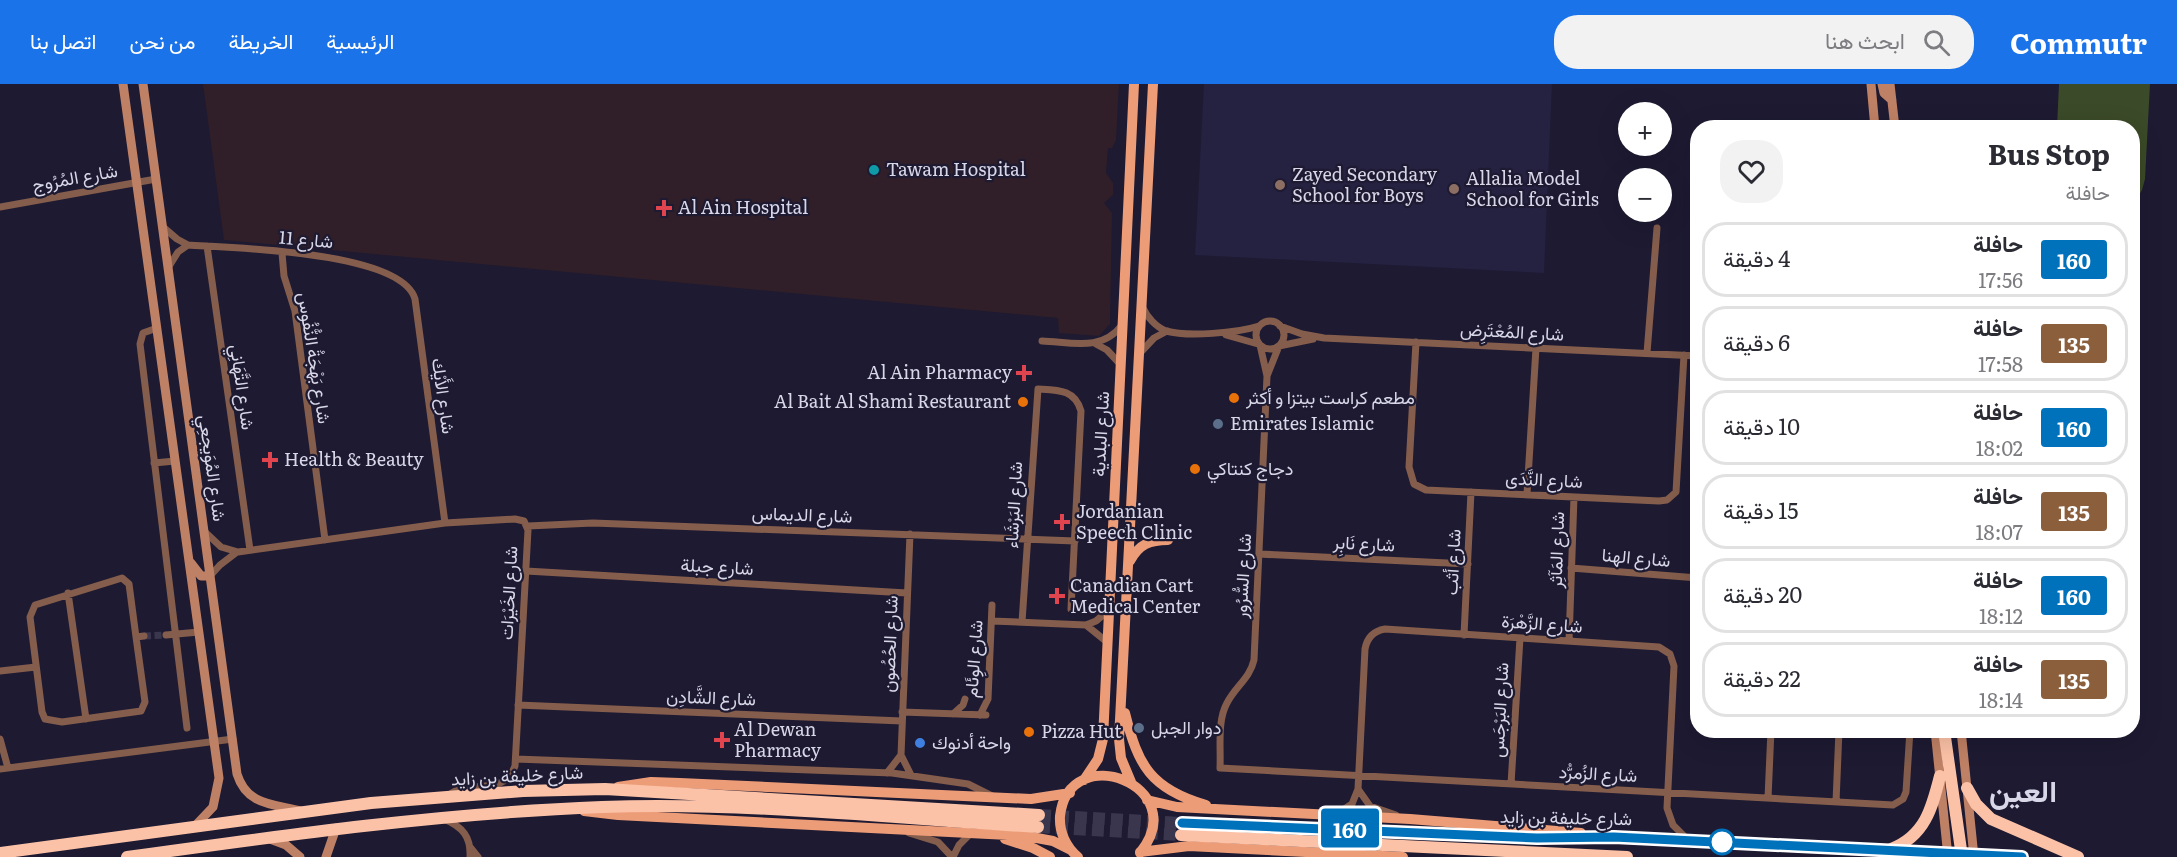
<!DOCTYPE html>
<html lang="ar">
<head>
<meta charset="utf-8">
<style>
  :root { --surface:#fff; --page:#f2f2f3; --text:#2b2b33; --muted:#7c7c81; --line:#e1e1e2; --accent:#1a73e8 }
  body { margin:0; font-family:Literata,Vazirmatn,serif; background:var(--page); color:var(--text); direction:rtl; height:100vh; display:flex; flex-direction:column; font-size:22px; white-space:nowrap }
  * { box-sizing:border-box; margin:0 }
  p { font-size:20px; color:var(--muted) }
  .icon { flex:none; width:33px; height:33px; fill:none; stroke:currentColor; stroke-width:2; stroke-linecap:round; stroke-linejoin:round }
  .map { position:relative; flex:1; overflow:hidden; direction:ltr }
  .details { position:absolute; left:1690px; top:36px; width:450px; height:618px; display:flex; flex-direction:column; background:var(--surface); border-radius:24px; box-shadow:0 6px 24px #0002; direction:rtl }
  .details>* { flex:none }
  .badge { padding:0 12px; border-radius:4px; font-size:21px; line-height:39px }
  .buttons { position:absolute; left:1618px; top:18px; display:grid; gap:12px }
  .buttons a { display:grid; place-items:center; width:54px; height:54px; border-radius:50%; background:var(--surface); box-shadow:0 6px 24px #0002; font-size:30px }
  .map>.badge { position:absolute; translate:-50% -50%; box-shadow:0 0 0 3px #fff }
  .round { display:grid; place-items:center; flex:none; width:63px; height:63px; border-radius:24px; background:var(--page) }
  .headline { display:flex; align-items:center; justify-content:space-between; height:102px; padding:0 30px }
  h1 { font-size:28px; font-weight:700; line-height:45px }
  ul { padding:0; list-style:none }
  li { display:flex; align-items:center; gap:18px; height:75px; margin:0 12px 9px; padding:0 18px; border:3px solid var(--line); border-radius:24px }
  li div { flex:1 }
  li b { display:block; font-size:22px }
  li em { font-style:normal }
  li .badge { min-width:66px; font-weight:700; text-align:center }
  header { display:flex; align-items:center; gap:36px; box-sizing:border-box; height:84px; padding:0 30px; background:var(--accent); color:#fff }
  header strong { font-size:28px }
  nav { display:flex; gap:33px; margin-inline-start:auto; font-size:21px }
  .search { width:420px; height:54px; background:var(--page); display:flex; align-items:center; gap:15px; box-sizing:border-box; padding:0 21px; border-radius:24px; color:var(--muted); font-size:22px }
  .map>svg:first-child { display:block }
  .built { fill:#252140 }
  .medical { fill:#301f28 }
  .green { fill:#3b4a28 }
  .lines { fill:none; stroke-linecap:round; stroke-linejoin:round }
  .street-tunnel { stroke:#39364d; stroke-width:7; stroke-dasharray:7 3.5; stroke-linecap:butt }
  .highway-tunnel { stroke:#39364d; stroke-width:12; stroke-dasharray:12 6; stroke-linecap:butt }
  .street { stroke:#845d4c; stroke-width:7 }
  .secondary { stroke:#bf8165; stroke-width:9 }
  .primary { stroke:#ed9c78; stroke-width:10 }
  .highway { stroke:#fcc2a7; stroke-width:12 }
  .line-casing { stroke:#fff; stroke-width:14 }
  .line { stroke:#0072bc; stroke-width:9 }
  .culture-dot { fill:#0f9aa8; stroke:#1d1a32; stroke-width:2 }
  .education-dot { fill:#8d6e63; stroke:#1d1a32; stroke-width:2 }
  .health-dot { fill:#e0444e; stroke:#1d1a32; stroke-width:2 }
  .food-dot { fill:#e8710a; stroke:#1d1a32; stroke-width:2 }
  .service-dot { fill:#5c6f8a; stroke:#1d1a32; stroke-width:2 }
  .shop-dot { fill:#3f7fe0; stroke:#1d1a32; stroke-width:2 }
  .stop-dot { fill:#fff; stroke:#0072bc; stroke-width:3 }
  .labels { text-anchor:middle; stroke-width:4.5; stroke-linejoin:round; paint-order:stroke }
  .poi-label { font-size:18px; fill:#d8d7e8; stroke:#1d1a32; text-anchor:start }
  .street-label { font-size:18px; fill:#d8d7e8; stroke:#1d1a32 }
  .town-label { font-size:30px; font-weight:bold; fill:#d8d7e8; stroke:#1d1a32 }
</style>
</head>
<body>
<header>
<strong>Commutr</strong>
<div class="search"><svg class="icon" aria-label="search" viewBox="0 0 24 24"><circle cx="10" cy="10" r="6"/><path d="M15 15l6 6"/></svg>ابحث هنا</div>
<nav><a>الرئيسية</a><a>الخريطة</a><a>من نحن</a><a>اتصل بنا</a></nav>
</header>
<div class="map">
<svg width="2177" height="773" viewBox="0 0 2177 773">
  <rect width="100%" height="100%" fill="#1d1a32"/>
  <path class="built" d="M1204,0H1552L1544,189L1195,171Z"/>
  <path class="medical" d="M203,0H1119L1116,56L1112,64H1108L1106,89L1113,99V111L1104,119L1112,129L1110,240L1099,252L1059,249L1058,234L224,156Z"/>
  <path class="green" d="M2059,0H2150L2145,95L2142,106L2133,121V44L2057,43Z"/>
  <g class="lines">
    <path class="street-tunnel" d="M144,552L166,551"/>
    <path class="highway-tunnel" d="M1039,731L1182,739
      M1038,743L1181,751"/>
    <path class="street" d="M0,123L156,95
      M163,143L177,155L188,161C232,164 401,167 415,215L445,439
      M207,162L250,466
      M282,169L284,192L295,227L325,456
      M168,184L178,168L188,161
      M1143,224C1147,233 1156,243 1166,247C1188,253 1237,249 1259,242
      M1256 251a14 14 0 1 1 28 0a14 14 0 1 1-28 0Z
      M1280,242L1302,250L1324,254L1698,272
      M157,244L143,249L140,260L187,644
      M1226,251L1258,260
      M1042,257C1071,258 1102,268 1122,241
      M1416,258L1409,383L1414,400L1426,406L1659,417L1667,416L1676,408L1684,271
      M1096,260L1107,266L1121,281
      M1260,261L1267,292
      M1279,262L1267,292L1254,576C1250,594 1235,603 1227,619C1217,637 1221,663 1220,684L1893,721L1903,715L1906,708L1910,646
      M1279,262L1313,255
      M1647,269L1657,144
      M1139,270L1154,254L1167,247
      M154,379L175,377
      M1527,410L1536,264
      M528,442L593,439L1075,457
      M204,447L221,463L238,468L445,439L515,435L524,437L528,446L515,682C503,714 470,694 449,711
      M910,450L901,671L911,691
      M1259,470L1468,480
      M1571,484L1698,494
      M526,487L907,509
      M210,492L220,481L237,468
      M68,509L86,635
      M992,537L1086,541L1096,537L1109,526
      M1022,538L1038,305C1057,306 1075,305 1081,327L1071,525
      M1086,541L1107,558
      M166,551L199,548
      M1464,551L1471,408
      M136,553L145,618L141,627L62,638L45,635L42,628L30,533L35,521L122,494L129,500L136,553L144,552
      M1569,557L1574,413
      M0,587L36,583
      M518,621L902,637
      M902,628L986,631
      M953,630L963,621L965,615
      M980,631L988,615L992,521
      M0,655L8,684
      M516,675L892,689L968,700L992,712
      M0,685L233,655
      M887,689L901,671
      M1511,700L1520,554
      M1358,705L1370,722L1396,731
      M1768,714L1771,646
      M1836,718L1839,646
      M1337,730L1352,720L1358,705L1365,565C1367,554 1373,547 1385,545L1659,563L1670,570L1674,582L1667,724L1673,741L1687,755
      M444,735C463,743 471,753 470,773
      M909,749L938,758L952,773
      M470,763L478,773
      M953,773L959,761L970,750"/>
    <path class="secondary" d="M123,0L219,694L213,723L195,742
      M143,0L237,690C247,722 274,720 301,727
      M1871,0L1875,44
      M1882,0L1884,9L1892,16
      M1890,0L1895,44
      M191,479L201,492H210
      M1935,646L1948,773
      M1961,646L1974,773
      M270,755L286,761L300,773
      M326,773L336,744"/>
    <path class="primary" d="M1130,477C1139,460 1150,456 1168,456
      M1125,629C1138,682 1151,705 1206,721
      M1084,696L1098,675L1103,655L1134,0
      M1131,698L1121,674L1119,655L1153,0
      M618,703L651,698L680,699L1031,715L1070,709
      M1147,716L1177,723L1410,735L1581,749
      M584,727L618,731L1026,752L1053,757L1069,765
      M1005,755L1033,764L1050,773
      M1140,768L1189,762L1403,773
      M1078,773C1066,763 1059,748 1060,732C1069,654 1194,702 1140,769"/>
    <path class="highway" d="M1944,646L1962,773
      M1967,704L1976,720L1991,735L2078,773
      M1182,739L1537,754L1614,753L2022,773
      M1181,751L1627,773
      M1891,765C1925,752 1932,724 1940,692
      M0,769L371,719L523,707L605,705L1039,731
      M127,773C285,751 442,729 602,723C747,718 893,734 1038,743"/>
  </g>
  <g class="lines">
    <g class="line-casing">
      <path id="line" d="M1182,739L1537,754L1614,753L2022,773"/>
    </g>
    <use href="#line" class="line"/>
  </g>
  <circle class="culture-dot" cx="874" cy="86" r="6"/>
  <g class="education-dot">
    <circle cx="1280" cy="101" r="6"/>
    <circle cx="1454" cy="105" r="6"/>
  </g>
  <g class="health-dot">
    <path d="M661 115h6v6h6v6h-6v6h-6v-6h-6v-6h6z"/>
    <path d="M1021 280h6v6h6v6h-6v6h-6v-6h-6v-6h6z"/>
    <path d="M267 367h6v6h6v6h-6v6h-6v-6h-6v-6h6z"/>
    <path d="M1059 429h6v6h6v6h-6v6h-6v-6h-6v-6h6z"/>
    <path d="M1054 503h6v6h6v6h-6v6h-6v-6h-6v-6h6z"/>
    <path d="M719 647h6v6h6v6h-6v6h-6v-6h-6v-6h6z"/>
  </g>
  <g class="food-dot">
    <circle cx="1234" cy="314" r="6"/>
    <circle cx="1023" cy="318" r="6"/>
    <circle cx="1195" cy="385" r="6"/>
    <circle cx="1029" cy="648" r="6"/>
  </g>
  <g class="service-dot">
    <circle cx="1218" cy="340" r="6"/>
    <circle cx="1139" cy="644" r="6"/>
  </g>
  <circle class="shop-dot" cx="920" cy="659" r="6"/>
  <circle class="stop-dot" cx="1722" cy="758" r="12"/>
  <g class="labels">
    <g class="poi-label">
      <text x="886" y="92">Tawam Hospital</text>
      <text x="1292" y="97">Zayed Secondary<tspan x="1292" dy="21">School for Boys</tspan></text>
      <text x="1466" y="101">Allalia Model<tspan x="1466" dy="21">School for Girls</tspan></text>
      <text x="678" y="130">Al Ain Hospital</text>
      <text x="1012" y="295" text-anchor="end">Al Ain Pharmacy</text>
      <text x="1246" y="320">مطعم كراست بيتزا و أكثر</text>
      <text x="1011" y="324" text-anchor="end">Al Bait Al Shami Restaurant</text>
      <text x="1230" y="346">Emirates Islamic</text>
      <text x="284" y="382">Health &amp; Beauty</text>
      <text x="1207" y="391">دجاج كنتاكي</text>
      <text x="1076" y="434">Jordanian<tspan x="1076" dy="21">Speech Clinic</tspan></text>
      <text x="1070" y="508">Canadian Cart<tspan x="1070" dy="21">Medical Center</tspan></text>
      <text x="1151" y="650">دوار الجبل</text>
      <text x="734" y="652">Al Dewan<tspan x="734" dy="21">Pharmacy</tspan></text>
      <text x="1041" y="654">Pizza Hut</text>
      <text x="932" y="665">واحة أدنوك</text>
    </g>
    <g class="street-label">
      <text transform="translate(75 94) rotate(-10)" y="6">شارع المُرُوج</text>
      <text transform="translate(306 156) rotate(5)" y="6">شارع 11</text>
      <text transform="translate(1512 248) rotate(3)" y="6">شارع المُعْتَرِض</text>
      <text transform="translate(314 274) rotate(81)" y="6">شارع بَهْجَةُ النُّفُوس</text>
      <text transform="translate(242 303) rotate(82)" y="6">شارع التَّهَانِي</text>
      <text transform="translate(443 312) rotate(82)" y="6">شارع الأَيْك</text>
      <text transform="translate(1101 350) rotate(-87)" y="6">شارع البلدية</text>
      <text transform="translate(212 384) rotate(82)" y="6">شارع المُوَيجعِي</text>
      <text transform="translate(1544 396) rotate(3)" y="6">شارع النَّدَى</text>
      <text transform="translate(1014 421) rotate(-87)" y="6">شارع البَرْشَاء</text>
      <text transform="translate(802 431) rotate(2)" y="6">شارع الديماس</text>
      <text transform="translate(1364 460) rotate(3)" y="6">شارع نَابِر</text>
      <text transform="translate(1557 466) rotate(-88)" y="6">شارع المَآثِر</text>
      <text transform="translate(1636 474) rotate(5)" y="6">شارع الهنا</text>
      <text transform="translate(1453 478) rotate(-87)" y="6">شارع أثب</text>
      <text transform="translate(717 483) rotate(3)" y="6">شارع جبلة</text>
      <text transform="translate(1243 492) rotate(-87)" y="6">شارع السُّرُور</text>
      <text transform="translate(509 509) rotate(-87)" y="6">شارع الخَيْرَات</text>
      <text transform="translate(1542 540) rotate(4)" y="6">شارع الزَّهْرَة</text>
      <text transform="translate(890 560) rotate(-88)" y="6">شارع الحُصُون</text>
      <text transform="translate(974 575) rotate(-86)" y="6">شارع الوِئَام</text>
      <text transform="translate(711 614) rotate(2)" y="6">شارع الشَّادِن</text>
      <text transform="translate(1500 626) rotate(-87)" y="6">شارع البَرْجَس</text>
      <text transform="translate(1598 690) rotate(3)" y="6">شارع الزُمرُّد</text>
      <text transform="translate(517 692) rotate(-3)" y="6">شارع خليفة بن زايد</text>
      <text transform="translate(1566 734) rotate(1)" y="6">شارع خليفة بن زايد</text>
    </g>
    <g class="town-label">
      <text x="2023" y="718">العين</text>
    </g>
  </g>
</svg>
<div class="buttons">
<a>+</a>
<a>−</a>
</div>
<b class="badge" style="left:1350px;top:744px;background:#0072bc;color:#fff">160</b>
<section class="details">
<div class="headline"><div><h1>Bus Stop</h1><p>حافلة</p></div><a class="round"><svg class="icon" aria-label="heart" viewBox="0 0 24 24"><path d="M12 20l-8-8c-3-5 5-10 8-4 3-6 11-1 8 4z"/></svg></a></div>
<ul>
<li><span class="badge" style="background:#0072bc;color:#fff">160</span><div><b>حافلة</b><p>17:56</p></div><em>4 دقيقة</em></li>
<li><span class="badge" style="background:#8b5e3c;color:#fff">135</span><div><b>حافلة</b><p>17:58</p></div><em>6 دقيقة</em></li>
<li><span class="badge" style="background:#0072bc;color:#fff">160</span><div><b>حافلة</b><p>18:02</p></div><em>10 دقيقة</em></li>
<li><span class="badge" style="background:#8b5e3c;color:#fff">135</span><div><b>حافلة</b><p>18:07</p></div><em>15 دقيقة</em></li>
<li><span class="badge" style="background:#0072bc;color:#fff">160</span><div><b>حافلة</b><p>18:12</p></div><em>20 دقيقة</em></li>
<li><span class="badge" style="background:#8b5e3c;color:#fff">135</span><div><b>حافلة</b><p>18:14</p></div><em>22 دقيقة</em></li>
</ul>
</section>
</div>
</body>
</html>
